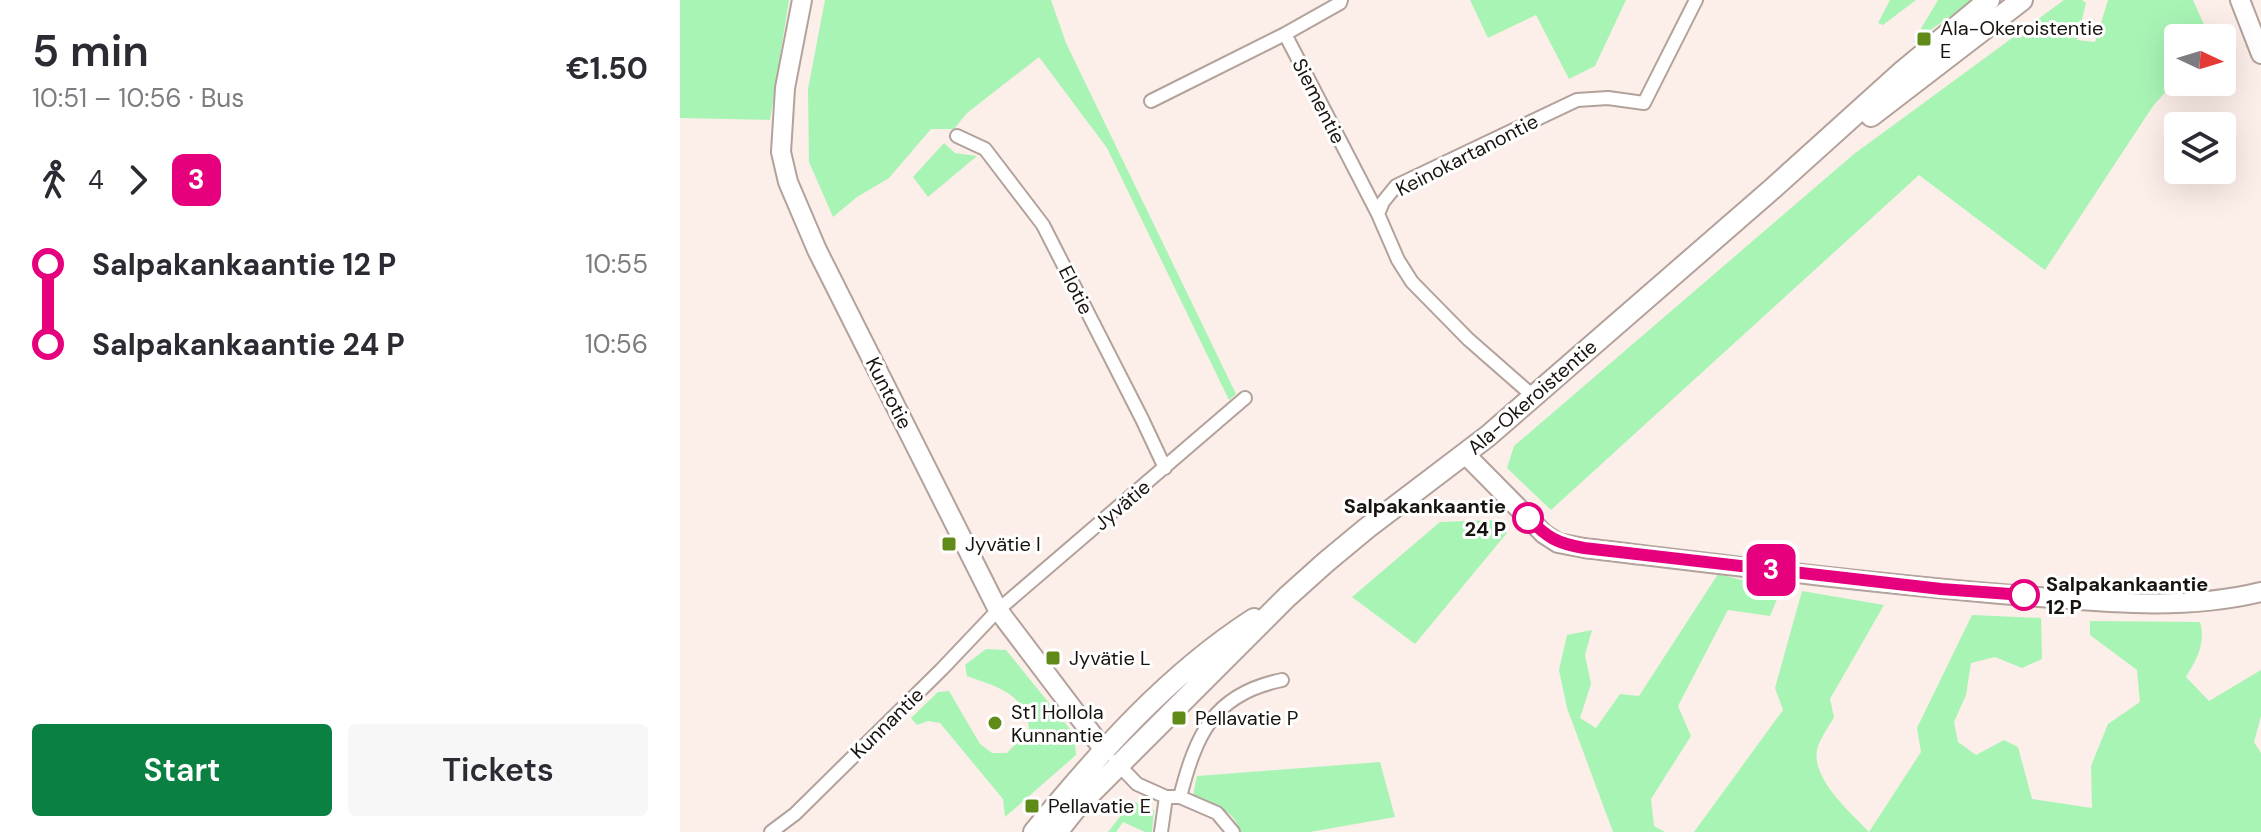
<!DOCTYPE html>
<html lang="en">
<head>
<meta charset="utf-8">
<style>
  :root { --surface:#fff; --page:#f7f7f7; --text:#2b2b33; --muted:#7c7c81; --accent:#0b8043 }
  body { margin:0; font-family:"DM Sans",sans-serif; background:var(--page); color:var(--text); height:100vh; display:flex; flex-direction:column; font-size:30px; white-space:nowrap }
  * { box-sizing:border-box; margin:0 }
  p { font-size:26px; color:var(--muted) }
  .icon { flex:none; width:44px; height:44px; fill:none; stroke:currentColor; stroke-width:2; stroke-linecap:round; stroke-linejoin:round }
  .map { position:relative; flex:1; overflow:hidden }
  .side { display:flex; flex-direction:column; background:var(--surface); width:680px }
  .side>* { flex:none }
  .badge { padding:0 16px; border-radius:12px; font-size:28px; line-height:52px }
  .needle { width:52px; rotate:94deg }
  .buttons { position:absolute; left:1484px; top:24px; display:grid; gap:16px }
  .buttons a { display:grid; place-items:center; width:72px; height:72px; border-radius:8px; background:var(--surface); box-shadow:0 8px 32px #0002; font-size:40px }
  .map>.badge { position:absolute; translate:-50% -50%; box-shadow:0 0 0 4px #fff }
  .legs { display:flex; align-items:center; gap:12px; height:88px; padding:0 32px; font-size:26px }
  .legs p { margin-inline-start:auto }
  .summary { display:flex; align-items:center; justify-content:space-between; height:136px; padding:0 32px }
  h1 { font-size:44px; font-weight:600; line-height:60px }
  .primary-button { display:flex; gap:16px; margin-top:auto; padding:16px 32px }
  .primary-button a { flex:1; height:92px; border-radius:8px; background:var(--accent); color:#fff; font-size:32px; font-weight:600; line-height:92px; text-align:center }
  .primary-button a+a { background:var(--page); color:var(--text) }
  ul { padding:0 32px; list-style:none }
  li { display:flex; align-items:center; gap:28px; height:80px; font-size:30px }
  li i { display:grid; place-items:center; width:12px; height:100%; margin:0 10px; background:currentColor }
  li i::after { content:''; width:20px; height:20px; margin:-10px; border:6px solid; border-radius:50%; background:var(--surface) }
  li p { margin-inline-start:auto }
  li:first-child i { background:linear-gradient(#0000 50%,currentColor 0) }
  li:last-child i { background:linear-gradient(currentColor 50%,#0000 0) }
  main { display:flex; flex:1; min-height:0 }
  .map>svg:first-child { display:block }
  .green { fill:#a8f4b5 }
  .lines { fill:none; stroke-linecap:round; stroke-linejoin:round }
  .street-casing { stroke:#b3a29c; stroke-width:16 }
  .secondary-casing { stroke:#b3a29c; stroke-width:22 }
  .primary-casing { stroke:#b3a29c; stroke-width:24 }
  .street { stroke:#fff; stroke-width:12 }
  .secondary { stroke:#fff; stroke-width:18 }
  .primary { stroke:#fff; stroke-width:20 }
  .line-1-casing { stroke:#fff; stroke-width:18 }
  .line-1 { stroke:#e6007e; stroke-width:12 }
  .poi-dot { fill:#608b19; stroke:#fff; stroke-width:3 }
  .stop-1-dot { fill:#fff; stroke:#e6007e; stroke-width:4 }
  .labels { text-anchor:middle; stroke-width:6; stroke-linejoin:round; paint-order:stroke }
  .poi-label { font-size:20px; fill:#191310; stroke:#fff; text-anchor:start }
  .street-label { font-size:20px; fill:#191310; stroke:#fff }
  .stop-label { font-size:20px; font-weight:bold; fill:#191310; stroke:#fff; text-anchor:end }
</style>
</head>
<body>
<main>
<section class="side">
<div class="summary"><div><h1>5 min</h1><p>10:51 – 10:56 · Bus</p></div><b>€1.50</b></div>
<div class="legs"><svg class="icon" aria-label="walk" viewBox="0 0 24 24"><circle cx="13" cy="4" r="2"/><path d="M13 8l-2 6 4 7M11 14l-3 7M7 12l3-4h3l4 4"/></svg>4<svg class="icon" aria-label="forward" viewBox="0 0 24 24"><path d="M9 5l7 7-7 7"/></svg><b class="badge" style="background:#e6007e;color:#fff">3</b></div>
<ul>
<li><i style="color:#e6007e"></i><b>Salpakankaantie 12 P</b><p>10:55</p></li>
<li><i style="color:#e6007e"></i><b>Salpakankaantie 24 P</b><p>10:56</p></li>
</ul>
<div class="primary-button"><a>Start</a><a>Tickets</a></div>
</section>
<div class="map">
<svg width="1581" height="832" viewBox="0 0 1581 832">
  <rect width="100%" height="100%" fill="#fceee8"/>
  <path class="green" d="M0,0H109L90,120L0,118Z
    M145,0H371L386,43L556,394L549,400L427,148L359,57L287,113L274,129H251L209,178L177,197L153,217L129,162L128,89Z
    M790,0H946L915,66L889,79L856,15L808,38Z
    M1210,0H1236L1203,25L1198,23Z
    M1258,0H1294L1233,42Z
    M1384,0H1402L1406,3L1397,40L1415,42L1428,0H1513L1530,38H1498V78L1473,106L1365,270L1239,175L871,510L827,468L834,446L1174,154Z
    M264,143L275,153L297,156L248,197L233,177Z
    M813,520L827,533L735,644L672,597L760,522Z
    M1038,574L1101,590L1090,616L1048,610L998,706L1011,736L971,799L974,826L985,832H933L887,708L879,670L887,635L912,630L905,655L911,684L900,718L916,728L940,694L959,696Z
    M1122,591L1204,605L1150,699L1154,717C1149,726 1142,736 1138,746C1128,776 1170,812 1189,832L1241,752L1237,728L1292,615L1361,618L1362,659L1342,668L1315,657L1291,663L1286,695L1274,722L1278,742L1296,755L1324,740L1338,747L1352,799L1412,808L1411,766L1428,724L1460,702L1457,670L1410,635V621L1520,622C1526,643 1517,659 1506,677L1529,701L1581,670V716L1574,742L1581,753V832H1014L1103,710L1095,688Z
    M306,649L326,650L394,734L396,755L325,817L323,799L260,723L248,721L237,725L231,718L258,692L269,691L300,744L312,753H327L349,730C346,693 317,687 287,676L285,665Z
    M700,762L715,817L630,832H560C556,810 532,804 513,795L517,776Z
    M452,801L474,810L472,832H465L443,822L436,832H428Z"/>
  <g class="lines">
    <g class="street-casing">
      <path id="street" d="M605,34L660,3L661,0
        M471,101L605,34L698,214
        M277,136L305,149L363,225L462,419L485,468
        M853,396L788,339L732,282L718,260L698,214L703,202L716,186L897,100L928,98L964,103L1016,0
        M435,761L457,784L486,797H500L537,813L553,832
        M500,797C516,735 533,694 602,680
        M91,832L115,814L262,669L318,610L565,398
        M481,832L486,797"/>
    </g>
    <g class="secondary-casing">
      <path id="secondary" d="M122,0L105,88L101,152L108,182L137,250L318,610L424,750
        M1560,0L1581,54
        M786,455L864,534L878,543L904,548C1047,565 1190,583 1333,595C1415,601 1500,612 1581,592"/>
    </g>
    <g class="primary-casing">
      <path id="primary" d="M1191,116L1342,0
        M354,832C419,753 487,675 574,619
        M377,832L396,808L607,597L646,562L687,528L808,436L1091,190L1223,71L1309,0"/>
    </g>
    <use href="#street" class="street"/>
    <use href="#secondary" class="secondary"/>
    <use href="#primary" class="primary"/>
  </g>
  <g class="lines">
    <g class="line-1-casing">
      <path id="line-1" d="M848,518C868,538 876,543 904,548L1261,589L1344,595"/>
    </g>
    <use href="#line-1" class="line-1"/>
  </g>
  <g class="poi-dot">
    <rect x="1236" y="31" width="16" height="16" rx="4"/>
    <rect x="261" y="536" width="16" height="16" rx="4"/>
    <rect x="365" y="650" width="16" height="16" rx="4"/>
    <rect x="491" y="710" width="16" height="16" rx="4"/>
    <circle cx="315" cy="723" r="8"/>
    <rect x="344" y="798" width="16" height="16" rx="4"/>
  </g>
  <g class="stop-1-dot">
    <circle cx="848" cy="518" r="14"/>
    <circle cx="1344" cy="595" r="14"/>
  </g>
  <g class="labels">
    <g class="poi-label">
      <text x="1260" y="35">Ala-Okeroistentie<tspan x="1260" dy="23">E</tspan></text>
      <text x="285" y="551">Jyvätie I</text>
      <text x="389" y="665">Jyvätie L</text>
      <text x="331" y="719">St1 Hollola<tspan x="331" dy="23">Kunnantie</tspan></text>
      <text x="515" y="725">Pellavatie P</text>
      <text x="368" y="813">Pellavatie E</text>
    </g>
    <g class="street-label">
      <text transform="translate(639 101) rotate(63)" y="7">Siementie</text>
      <text transform="translate(787 155) rotate(-27)" y="7">Keinokartanontie</text>
      <text transform="translate(396 290) rotate(63)" y="7">Elotie</text>
      <text transform="translate(209 393) rotate(63)" y="7">Kuntotie</text>
      <text transform="translate(852 397) rotate(-41)" y="7">Ala-Okeroistentie</text>
      <text transform="translate(442 505) rotate(-40)" y="7">Jyvätie</text>
      <text transform="translate(207 723) rotate(-44)" y="7">Kunnantie</text>
    </g>
    <g class="stop-label">
      <text x="826" y="513">Salpakankaantie<tspan x="826" dy="23">24 P</tspan></text>
      <text x="1366" y="591" text-anchor="start">Salpakankaantie<tspan x="1366" dy="23">12 P</tspan></text>
    </g>
  </g>
</svg>
<div class="buttons">
<a><svg class="needle" viewBox="-14 -14 28 28"><path d="M0-13l5 13h-10z" fill="#e53935"/><path d="M0 13l5-13h-10z" fill="#7c7c81"/></svg></a>
<a><svg class="icon" aria-label="layers" viewBox="0 0 24 24"><path d="M12 4l9 5-9 5-9-5zM3 14l9 5 9-5"/></svg></a>
</div>
<b class="badge" style="left:1091px;top:570px;background:#e6007e;color:#fff">3</b>
</div>
</main>
</body>
</html>
